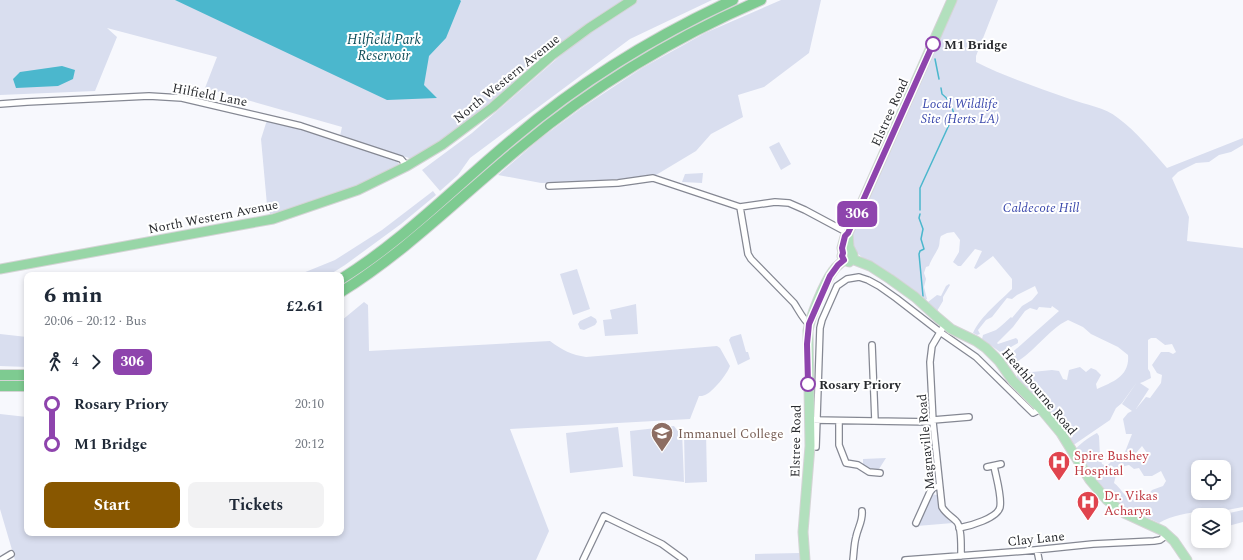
<!DOCTYPE html>
<html lang="en">
<head>
<meta charset="utf-8">
<style>
  :root { --surface:#fff; --page:#f2f2f3; --text:#1f2937; --muted:#747a83; --accent:#885700 }
  body { margin:0; font-family:Spectral,serif; background:var(--page); color:var(--text); height:100vh; display:flex; flex-direction:column; font-size:15px; white-space:nowrap }
  * { box-sizing:border-box; margin:0 }
  p { font-size:13px; color:var(--muted) }
  .icon { flex:none; width:22px; height:22px; fill:none; stroke:currentColor; stroke-width:2; stroke-linecap:round; stroke-linejoin:round }
  .map { position:relative; flex:1; overflow:hidden }
  .side { position:absolute; left:24px; top:272px; width:320px; height:264px; display:flex; flex-direction:column; background:var(--surface); border-radius:8px; box-shadow:0 2px 6px #0003 }
  .side>* { flex:none }
  .badge { padding:0 8px; border-radius:6px; font-size:14px; line-height:26px }
  .fabs { position:absolute; left:1191px; top:460px; display:grid; gap:8px }
  .fabs a { display:grid; place-items:center; width:40px; height:40px; border-radius:8px; background:var(--surface); box-shadow:0 2px 6px #0003; font-size:20px }
  .map>.badge { position:absolute; translate:-50% -50%; box-shadow:0 0 0 2px #fff }
  .legs { display:flex; align-items:center; gap:6px; height:44px; padding:0 20px; font-size:13px }
  .legs p { margin-inline-start:auto }
  .overview { display:flex; align-items:center; justify-content:space-between; height:68px; padding:0 20px }
  h1 { font-size:22px; font-weight:700; line-height:30px }
  .action { display:flex; gap:8px; margin-top:auto; padding:8px 20px }
  .action a { flex:1; height:46px; border-radius:8px; background:var(--accent); color:#fff; font-size:16px; font-weight:700; line-height:46px; text-align:center }
  .action a+a { background:var(--page); color:var(--text) }
  ul { padding:0 20px; list-style:none }
  li { display:flex; align-items:center; gap:14px; height:40px; font-size:15px }
  li i { display:grid; place-items:center; width:6px; height:100%; margin:0 5px; background:currentColor }
  li i::after { content:''; width:10px; height:10px; margin:-5px; border:3px solid; border-radius:50%; background:var(--surface) }
  li p { margin-inline-start:auto }
  li:first-child i { background:linear-gradient(#0000 50%,currentColor 0) }
  li:last-child i { background:linear-gradient(currentColor 50%,#0000 0) }
  .map>svg:first-child { display:block }
  .green { fill:#d9deef; fill-rule:evenodd }
  .water { fill:#4bb7cd }
  .lines { fill:none; stroke-linecap:round; stroke-linejoin:round }
  .stream { stroke:#4bb7cd; stroke-width:1.5 }
  .minor-casing { stroke:#858893; stroke-width:8 }
  .primary-casing { stroke:#d4d4d5; stroke-width:11 }
  .trunk-casing { stroke:#d4d4d5; stroke-width:11 }
  .motorway-casing { stroke:#d4d4d5; stroke-width:12 }
  .minor { stroke:#fff; stroke-width:5.5 }
  .primary { stroke:#b2e0bd; stroke-width:9 }
  .trunk { stroke:#98d6a7; stroke-width:9 }
  .motorway { stroke:#7ecb91; stroke-width:10 }
  .line-1-casing { stroke:#fff; stroke-width:9 }
  .line-1 { stroke:#8e44ad; stroke-width:6 }
  .stop-1-dot { fill:#fff; stroke:#8e44ad; stroke-width:2 }
  .labels { text-anchor:middle; stroke-width:4; stroke-linejoin:round; paint-order:stroke }
  .stop-label { font-size:13px; font-weight:bold; fill:#282a2e; stroke:#fff; text-anchor:start }
  .street-label { font-size:13px; fill:#282a2e; stroke:#fff }
  .park-label { font-size:13px; font-style:italic; fill:#3b49ac; stroke:#fff }
  .education-label { font-size:13px; fill:#785e54; stroke:#fff; text-anchor:start }
  .health-label { font-size:13px; fill:#be3a42; stroke:#fff; text-anchor:start }
  .water-label { font-size:14px; font-style:italic; fill:#0e4e5a; stroke:#fff }
</style>
</head>
<body>
<div class="map">
<svg width="1243" height="560" viewBox="0 0 1243 560">
  <rect width="100%" height="100%" fill="#f7f8fd"/>
  <path class="green" d="M0,0H624C600,14 579,32 556,46L469,123L414,158H409L340,136L342,127L205,88L217,57L107,28L117,37L95,91L0,95Z
    M638,0H712L630,39L470,158L458,175L440,191L422,170L472,133L583,36Z
    M781,0H821L809,53L764,87L738,95L743,117L711,134L696,151L656,175L633,178L571,183H541L498,175L541,138L583,107L642,68L705,33Z
    M954,0H998L976,56V62C1006,77 1038,88 1070,99C1086,105 1105,107 1118,118C1137,132 1152,151 1167,168L1243,138V145L1231,152L1219,155L1209,162L1196,163L1178,172L1172,178L1189,217L1187,241L1243,248V507L1205,514L1204,511C1189,513 1172,515 1159,523L1138,513L1134,515L1107,498L1074,451C1077,446 1090,436 1097,433L1099,436L1100,457L1102,464L1106,466L1110,463L1117,452L1124,454L1130,460V462L1141,460L1147,453L1142,446L1136,453L1129,454L1125,452L1132,434H1126L1123,419L1128,413L1132,411L1122,404L1137,382L1122,403L1116,408L1110,420L1075,444H1071L1041,401L1016,378L1019,372L1022,373L1052,370L1059,371L1063,379L1067,380L1069,370L1080,367L1086,372L1091,368L1096,370L1101,375L1096,384L1097,389C1113,382 1130,376 1128,355L1118,347L1091,334L1083,327L1068,320C1047,330 1032,356 1012,364L1006,358L1059,311L1052,306L1051,308L1039,307L1037,310L1030,308L1025,311L1013,327L997,343L998,344L1016,338L1018,340V343C1012,346 1007,350 1000,352L982,339L983,335C987,333 992,332 996,330C1002,326 1006,321 1011,317L1012,318L1022,306L1032,300L1038,293L1035,286L1017,295L1012,299L1007,298L992,317L986,320L978,330L980,334L977,335L973,333C980,317 1000,301 1012,289V279L993,256L976,269L974,268L982,251L975,249L961,266H958L953,262L959,252L960,240L954,232L947,233L941,236C939,240 940,243 939,246C937,252 931,259 929,266L926,267L924,273L926,279L924,287L927,299L924,301C918,294 912,288 904,283C891,275 863,262 855,250C851,245 851,239 851,233ZM1151,338H1156L1165,345L1172,344L1176,352L1173,354L1169,352H1161L1152,365L1157,373L1162,375L1161,383L1150,398L1146,397L1136,409L1149,389L1140,383L1143,382L1151,378L1150,372L1148,369V340ZM1129,465L1134,469L1139,468L1144,476H1152L1161,471L1166,481L1163,486L1152,490L1147,496L1138,497L1132,500C1125,498 1121,488 1114,483L1116,475L1121,467ZM1198,467H1224V493H1198Z
    M267,120L301,128L393,160L397,161L399,164L398,166L340,194L292,209L270,214L267,205L261,139Z
    M779,142L791,164L781,170L769,147Z
    M703,173L702,183L682,182L685,174Z
    M433,191L436,195L401,224L345,265L329,275H298L335,260L382,230Z
    M577,269L590,309L573,315L560,274Z
    M949,284L950,285L943,297V301L937,311L932,308L928,302L937,295L941,296L946,286Z
    M364,302L368,305L369,351L550,341C562,350 572,355 586,357L717,346L720,348L730,366C727,374 713,392 705,395C703,396 701,396 699,396L690,419L510,429L549,531L536,560H15L0,509V414L27,417V533H341V321Z
    M636,304L638,334L605,336L603,320L612,319L610,310Z
    M591,316L596,319L597,322L595,325L584,330L580,329L578,324L580,321Z
    M0,334L27,337V367L0,366Z
    M741,334L746,352H748L750,359L738,365L729,340L731,337Z
    M674,426L677,430L682,431L684,482L633,476L630,431Z
    M618,427L623,467L570,473L566,433Z
    M706,431L707,482L685,483L684,432Z
    M886,458L879,469L875,472L863,466V459Z
    M931,494L937,495C939,508 941,515 953,523L917,526Z
    M1243,510V522L1228,526L1225,514Z
    M800,553V560H755V554Z"/>
  <path class="water" d="M175,0H460L461,1L446,38L429,56L424,85L437,98L387,100Z
    M62,66L75,70L73,79L58,86L16,88L13,79L20,72Z"/>
  <g class="lines">
    <path class="stream" d="M935,59L939,79
      M920,210V188L954,114C952,106 949,99 942,94L941,88
      M920,214L919,218L923,229L921,239L924,249L920,251L919,254L923,296"/>
    <g class="minor-casing">
      <path id="minor" d="M0,104L27,102L149,96L182,98L301,126L401,159L407,166
        M549,186L618,183L653,178L740,207L775,202L789,203L805,210L848,233
        M740,207L748,254L751,259L794,303C798,309 804,321 809,324
        M942,329L932,346L930,362L933,422L942,507C946,514 951,516 956,521C962,526 961,547 961,556
        M872,345L875,421
        M813,420L933,422
        M933,420L969,417
        M839,421V445L846,463L858,465L869,472L880,473
        M816,447L820,328L822,320L837,286L847,279L859,277L868,280L879,286L896,298L940,332L976,357L1033,413L1041,409
        M987,467L1001,464
        M916,523L930,492L933,488L939,486
        M959,528C970,526 998,518 1000,507C1002,496 996,477 994,466
        M1037,550L1039,560
        M1,560L11,554
        M583,560L604,516L662,544L684,560
        M853,560C854,552 854,544 856,537C858,527 863,521 862,511
        M905,560L1025,551L1093,544L1154,541L1160,540L1167,535"/>
    </g>
    <g class="primary-casing">
      <path id="primary" d="M852,259L870,266L890,279L915,297L938,318L951,329L976,341L986,348L999,361L1013,381L1041,409L1061,433L1090,480L1107,500L1124,513L1163,531L1174,541L1187,560
        M844,260L842,256L843,253L842,248L845,237L848,233L857,214L952,0
        M805,560L803,532L810,446L808,331C810,317 824,283 833,271C836,266 840,264 844,260L849,262L852,259L853,255L849,247L848,233"/>
    </g>
    <g class="trunk-casing">
      <path id="trunk" d="M0,269L273,219L358,190L407,166L442,145L493,107L551,56L589,28L632,0"/>
    </g>
    <g class="motorway-casing">
      <path id="motorway" d="M341,279C404,240 457,185 514,138C580,82 655,36 733,0
        M341,292C407,251 462,195 522,146C594,86 675,37 761,0
        M0,375H27
        M0,386H27"/>
    </g>
    <use href="#minor" class="minor"/>
    <use href="#primary" class="primary"/>
    <use href="#trunk" class="trunk"/>
    <use href="#motorway" class="motorway"/>
  </g>
  <g class="lines">
    <g class="line-1-casing">
      <path id="line-1" d="M808,384L807,344L809,324L830,276L838,265L844,260L842,256L843,253L842,248L845,236L848,233L857,214L933,44"/>
    </g>
    <use href="#line-1" class="line-1"/>
  </g>
  <defs>
    <g id="school-pin" transform="scale(1.15)"><path d="M0 17L-7.5 6A9.5 9.5 0 1 1 7.5 6Z" fill="#8d6e63" stroke="#fff"/><path d="M0-5L7-2L0 1L-7-2ZM-4 1L0 2.5L4 1V4Q0 6-4 4Z" fill="#fff"/></g>
    <g id="hospital-pin" transform="scale(1.15)"><path d="M0 17L-7.5 6A9.5 9.5 0 1 1 7.5 6Z" fill="#e0444e" stroke="#fff"/><path d="M-5-5h3v3.5h4V-5h3V5h-3V1.5h-4V5h-3Z" fill="#fff"/></g>
  </defs>
  <g fill-rule="evenodd">
    <use href="#school-pin" x="662" y="433"/>
    <use href="#hospital-pin" x="1059" y="462"/>
    <use href="#hospital-pin" x="1088" y="502"/>
  </g>
  <g class="stop-1-dot">
    <circle cx="933" cy="44" r="7"/>
    <circle cx="808" cy="384" r="7"/>
  </g>
  <g class="labels">
    <g class="stop-label">
      <text x="944" y="49">M1 Bridge</text>
      <text x="819" y="389">Rosary Priory</text>
    </g>
    <g class="street-label">
      <text transform="translate(506 78) rotate(-39)" y="5">North Western Avenue</text>
      <text transform="translate(210 94) rotate(11)" y="5">Hilfield Lane</text>
      <text transform="translate(889 112) rotate(-66)" y="5">Elstree Road</text>
      <text transform="translate(213 216) rotate(-11)" y="5">North Western Avenue</text>
      <text transform="translate(1040 391) rotate(50)" y="5">Heathbourne Road</text>
      <text transform="translate(795 441) rotate(-89)" y="5">Elstree Road</text>
      <text transform="translate(925 442) rotate(-95)" y="5">Magnaville Road</text>
      <text transform="translate(1036 538) rotate(-6)" y="5">Clay Lane</text>
    </g>
    <g class="park-label">
      <text x="960" y="108">Local Wildlife<tspan x="960" dy="15">Site (Herts LA)</tspan></text>
      <text x="1041" y="212">Caldecote Hill</text>
    </g>
    <g class="education-label">
      <text x="678" y="438">Immanuel College</text>
    </g>
    <g class="health-label">
      <text x="1074" y="460">Spire Bushey<tspan x="1074" dy="15">Hospital</tspan></text>
      <text x="1104" y="500">Dr. Vikas<tspan x="1104" dy="15">Acharya</tspan></text>
    </g>
    <g class="water-label">
      <text x="384" y="44">Hilfield Park<tspan x="384" dy="16">Reservoir</tspan></text>
    </g>
  </g>
</svg>
<div class="fabs">
<a><svg class="icon" aria-label="locate" viewBox="0 0 24 24"><circle cx="12" cy="12" r="6"/><path d="M12 2v4M12 18v4M2 12h4M18 12h4"/></svg></a>
<a><svg class="icon" aria-label="layers" viewBox="0 0 24 24"><path d="M12 4l9 5-9 5-9-5zM3 14l9 5 9-5"/></svg></a>
</div>
<b class="badge" style="left:857px;top:214px;background:#8e44ad;color:#fff">306</b>
<section class="side">
<div class="overview"><div><h1>6 min</h1><p>20:06 – 20:12 · Bus</p></div><b>£2.61</b></div>
<div class="legs"><svg class="icon" aria-label="walk" viewBox="0 0 24 24"><circle cx="13" cy="4" r="2"/><path d="M13 8l-2 6 4 7M11 14l-3 7M7 12l3-4h3l4 4"/></svg>4<svg class="icon" aria-label="forward" viewBox="0 0 24 24"><path d="M9 5l7 7-7 7"/></svg><b class="badge" style="background:#8e44ad;color:#fff">306</b></div>
<ul>
<li><i style="color:#8e44ad"></i><b>Rosary Priory</b><p>20:10</p></li>
<li><i style="color:#8e44ad"></i><b>M1 Bridge</b><p>20:12</p></li>
</ul>
<div class="action"><a>Start</a><a>Tickets</a></div>
</section>
</div>
</body>
</html>
